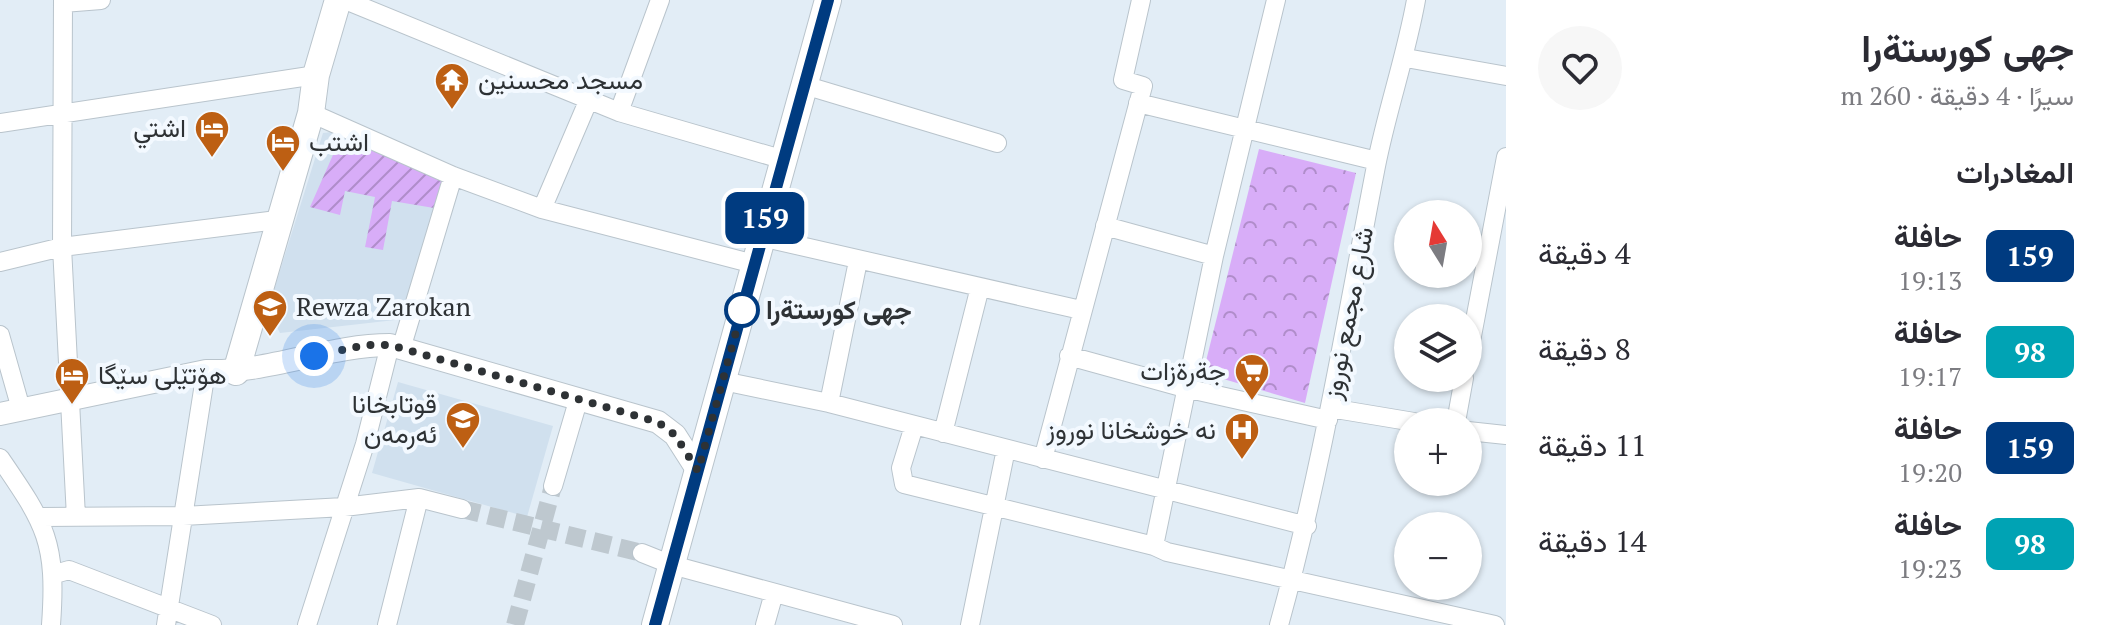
<!DOCTYPE html>
<html lang="ar">
<head>
<meta charset="utf-8">
<style>
  :root { --surface:#fff; --page:#f7f7f7; --text:#2b2b33; --muted:#7c7c81 }
  body { margin:0; font-family:"PT Serif",Vazirmatn,serif; background:var(--page); color:var(--text); direction:rtl; height:100vh; display:flex; flex-direction:column; font-size:30px; white-space:nowrap }
  * { box-sizing:border-box; margin:0 }
  p { font-size:26px; color:var(--muted) }
  .icon { flex:none; width:44px; height:44px; fill:none; stroke:currentColor; stroke-width:2; stroke-linecap:round; stroke-linejoin:round }
  .map { position:relative; flex:1; overflow:hidden; direction:ltr }
  .details { display:flex; flex-direction:column; background:var(--surface); width:600px }
  .details>* { flex:none }
  .badge { padding:0 16px; border-radius:12px; font-size:28px; line-height:52px }
  .needle { width:52px; rotate:349deg }
  .tools { position:absolute; left:1394px; top:200px; display:grid; gap:16px }
  .tools a { display:grid; place-items:center; width:88px; height:88px; border-radius:50%; background:var(--surface); box-shadow:0 2px 6px #0004; font-size:40px }
  .you { position:absolute; width:40px; height:40px; margin:-20px; border:6px solid #fff; border-radius:50%; background:#1a73e8; box-shadow:0 0 0 12px #1a73e833 }
  .map>.badge { position:absolute; translate:-50% -50%; box-shadow:0 0 0 4px #fff }
  h2 { padding:0 32px; font-size:30px; line-height:72px }
  .round { display:grid; place-items:center; flex:none; width:84px; height:84px; border-radius:42px; background:var(--page) }
  .headline { display:flex; align-items:center; justify-content:space-between; height:136px; padding:0 32px }
  h1 { font-size:38px; font-weight:700; line-height:60px }
  ul { padding:0; list-style:none }
  li { display:flex; align-items:center; gap:24px; height:96px; padding:0 32px }
  li div { flex:1 }
  li b { display:block; font-size:30px }
  li em { font-style:normal }
  li .badge { min-width:88px; font-weight:700; text-align:center }
  main { display:flex; flex:1; min-height:0 }
  .map>svg:first-child { display:block }
  .built { fill:#d0e0ee }
  .park { fill:url(#park-crowns) }
  .garden { fill:url(#garden-furrows) }
  .lines { fill:none; stroke-linecap:round; stroke-linejoin:round }
  .minor-tunnel { stroke:#bec8cf; stroke-width:18; stroke-dasharray:18 9; stroke-linecap:butt }
  .minor-casing { stroke:#b9c4cc; stroke-width:20 }
  .tertiary-casing { stroke:#b9c4cc; stroke-width:24 }
  .secondary-casing { stroke:#b9c4cc; stroke-width:28 }
  .minor { stroke:#fff; stroke-width:18 }
  .tertiary { stroke:#fff; stroke-width:22 }
  .secondary { stroke:#fff; stroke-width:26 }
  .line-casing { stroke:#fff; stroke-width:18 }
  .line { stroke:#003b80; stroke-width:12 }
  .walk { stroke:#2e3235; stroke-width:8; stroke-dasharray:0 14.4 }
  .stop-dot { fill:#fff; stroke:#003b80; stroke-width:4 }
  .labels { text-anchor:middle; stroke-width:8; stroke-linejoin:round; paint-order:stroke }
  .poi-label { font-size:26px; fill:#2e3235; stroke:#f3f9ff; text-anchor:start }
  .stop-label { font-size:26px; font-weight:bold; fill:#2e3235; stroke:#f3f9ff; text-anchor:start }
  .street-label { font-size:26px; fill:#2e3235; stroke:#f3f9ff }
</style>
</head>
<body>
<main>
<section class="details">
<div class="headline"><div><h1>جهى كورستةرا</h1><p>سيرًا · 4 دقيقة · 260 m</p></div><a class="round"><svg class="icon" aria-label="heart" viewBox="0 0 24 24"><path d="M12 20l-8-8c-3-5 5-10 8-4 3-6 11-1 8 4z"/></svg></a></div>
<h2>المغادرات</h2>
<ul>
<li><span class="badge" style="background:#003b80;color:#fff">159</span><div><b>حافلة</b><p>19:13</p></div><em>4 دقيقة</em></li>
<li><span class="badge" style="background:#00a3b4;color:#fff">98</span><div><b>حافلة</b><p>19:17</p></div><em>8 دقيقة</em></li>
<li><span class="badge" style="background:#003b80;color:#fff">159</span><div><b>حافلة</b><p>19:20</p></div><em>11 دقيقة</em></li>
<li><span class="badge" style="background:#00a3b4;color:#fff">98</span><div><b>حافلة</b><p>19:23</p></div><em>14 دقيقة</em></li>
</ul>
</section>
<div class="map">
<svg width="1506" height="625" viewBox="0 0 1506 625">
  <defs>
    <pattern id="park-crowns" width="20" height="18" patternUnits="userSpaceOnUse" patternTransform="scale(2)"><rect width="20" height="18" fill="#d8adf8"/><path d="M2 6a3 3 0 1 1 6 0M12 15a3 3 0 1 1 6 0" fill="none" stroke="#b08dca"/></pattern>
    <pattern id="garden-furrows" width="10" height="10" patternUnits="userSpaceOnUse" patternTransform="scale(2)"><rect width="10" height="10" fill="#d8adf8"/><path d="M-1 1l2-2M0 10L10 0M9 11l2-2" fill="none" stroke="#b08dca"/></pattern>
  </defs>
  <rect width="100%" height="100%" fill="#e2edf6"/>
  <path class="built" d="M331,132L443,177L404,319L280,333L268,309L323,133Z
    M398,382L553,426L527,517L372,473Z"/>
  <path class="park" d="M1259,149L1356,173L1305,403L1203,373Z"/>
  <path class="garden" d="M340,139L443,177L434,208L392,201L383,250L365,247L375,197L345,191L340,215L310,207Z"/>
  <g class="lines">
    <path class="minor-tunnel" d="M462,509L642,553
      M515,625L553,486"/>
    <g class="minor-casing">
      <path id="minor" d="M63,0L62,247L76,517
        M345,0L619,112L781,159
        M63,3L101,0
        M1406,58L1506,76
        M804,85L997,143
        M1138,103L1377,161
        M619,112L660,0
        M311,113L453,176L542,209L754,264
        M0,123L316,75
        M542,209L589,99
        M1105,226L1214,256
        M761,237L1081,310
        M0,262L62,247L277,220
        M0,335L21,409
        M401,349L453,176
        M1069,356L1185,388L1328,420
        M1468,357L1506,157
        M723,381L829,403L1307,526
        M829,403L858,261
        M1330,408L1414,422
        M1456,422L1464,378
        M914,426L901,468L904,484L1154,546L1167,552L1495,625
        M1468,431L1506,435
        M943,433L980,287
        M0,458C46,525 57,542 51,625
        M1043,459L1143,86L1123,80L1141,0
        M553,486L578,401
        M41,517L183,516L344,507L419,498L462,509
        M1154,546L1214,256L1276,0
        M642,553L672,565L893,625
        M55,574L69,570L212,625
        M166,625L206,371
        M307,625L365,444L390,345
        M387,625L419,498
        M765,625L774,593
        M970,625L1006,449
        M1279,625C1321,474 1346,320 1376,166C1387,110 1406,56 1416,0"/>
    </g>
    <g class="tertiary-casing">
      <path id="tertiary" d="M0,414L206,371C269,373 328,345 390,345L658,422L675,435L698,471"/>
    </g>
    <g class="secondary-casing">
      <path id="secondary" d="M236,372L311,113L316,75L338,0
        M655,625L828,0"/>
    </g>
    <use href="#minor" class="minor"/>
    <use href="#tertiary" class="tertiary"/>
    <use href="#secondary" class="secondary"/>
  </g>
  <g class="lines">
    <g class="line-casing">
      <path id="line" d="M655,625L828,0"/>
    </g>
    <use href="#line" class="line"/>
    <path class="walk" d="M314,356L366,345H390L658,422L675,435L698,471L742,310"/>
  </g>
  <defs>
    <g id="temple-pin" transform="scale(1.8)"><path d="M0 17L-7.5 6A9.5 9.5 0 1 1 7.5 6Z" fill="#bd5f13" stroke="#f3f9ff"/><path d="M0-6L5-2H3V0L6.5 2.5H4V6H1.5V3h-3V6H-4V2.5H-6.5L-3 0V-2H-5Z" fill="#fff"/></g>
    <g id="hotel-pin" transform="scale(1.8)"><path d="M0 17L-7.5 6A9.5 9.5 0 1 1 7.5 6Z" fill="#bd5f13" stroke="#f3f9ff"/><path d="M-6-4.5h1.5V1H6V5H4.5V3h-9V5H-6ZM-4 0a1.8 1.8 0 1 1 3.6 0ZM.5 0V-2.5h3Q6-2.5 6 0Z" fill="#fff"/></g>
    <g id="school-pin" transform="scale(1.8)"><path d="M0 17L-7.5 6A9.5 9.5 0 1 1 7.5 6Z" fill="#bd5f13" stroke="#f3f9ff"/><path d="M0-5L7-2L0 1L-7-2ZM-4 1L0 2.5L4 1V4Q0 6-4 4Z" fill="#fff"/></g>
    <g id="supermarket-pin" transform="scale(1.8)"><path d="M0 17L-7.5 6A9.5 9.5 0 1 1 7.5 6Z" fill="#bd5f13" stroke="#f3f9ff"/><path d="M-6-5.5h2.5l.6 2H6L4.5 2H-2.5L-4.4-4H-6ZM-1.5 3.2a1.3 1.3 0 1 0 .1 0ZM3 3.2a1.3 1.3 0 1 0 .1 0Z" fill="#fff"/></g>
    <g id="hospital-pin" transform="scale(1.8)"><path d="M0 17L-7.5 6A9.5 9.5 0 1 1 7.5 6Z" fill="#bd5f13" stroke="#f3f9ff"/><path d="M-5-5h3v3.5h4V-5h3V5h-3V1.5h-4V5h-3Z" fill="#fff"/></g>
  </defs>
  <g fill-rule="evenodd">
    <use href="#temple-pin" x="452" y="80"/>
    <use href="#hotel-pin" x="212" y="128"/>
    <use href="#hotel-pin" x="283" y="142"/>
    <use href="#school-pin" x="270" y="307"/>
    <use href="#supermarket-pin" x="1252" y="371"/>
    <use href="#hotel-pin" x="72" y="375"/>
    <use href="#school-pin" x="463" y="419"/>
    <use href="#hospital-pin" x="1242" y="430"/>
  </g>
  <circle class="stop-dot" cx="742" cy="310" r="16"/>
  <g class="labels">
    <g class="poi-label">
      <text x="478" y="89">مسجد محسنين</text>
      <text x="186" y="137" text-anchor="end">اشتي</text>
      <text x="309" y="151">اشتب</text>
      <text x="296" y="316">Rewza Zarokan</text>
      <text x="1226" y="380" text-anchor="end">جةرةزات</text>
      <text x="98" y="384">هۆتێلی سێگا</text>
      <text x="437" y="413" text-anchor="end">قوتابخانا<tspan x="437" dy="30">ئه‌رمه‌ن</tspan></text>
      <text x="1216" y="439" text-anchor="end">نه خوشخانا نوروز</text>
    </g>
    <g class="stop-label">
      <text x="766" y="319">جهى كورستةرا</text>
    </g>
    <g class="street-label">
      <text transform="translate(1348 313) rotate(-79)" y="9">شارع مجمع نوروز</text>
    </g>
  </g>
</svg>
<div class="tools">
<a><svg class="needle" viewBox="-14 -14 28 28"><path d="M0-13l5 13h-10z" fill="#e53935"/><path d="M0 13l5-13h-10z" fill="#7c7c81"/></svg></a>
<a><svg class="icon" aria-label="layers" viewBox="0 0 24 24"><path d="M12 4l9 5-9 5-9-5zM3 14l9 5 9-5"/></svg></a>
<a>+</a>
<a>−</a>
</div>
<div class="you" style="left:314px;top:356px"></div>
<b class="badge" style="left:765px;top:218px;background:#003b80;color:#fff">159</b>
</div>
</main>
</body>
</html>
